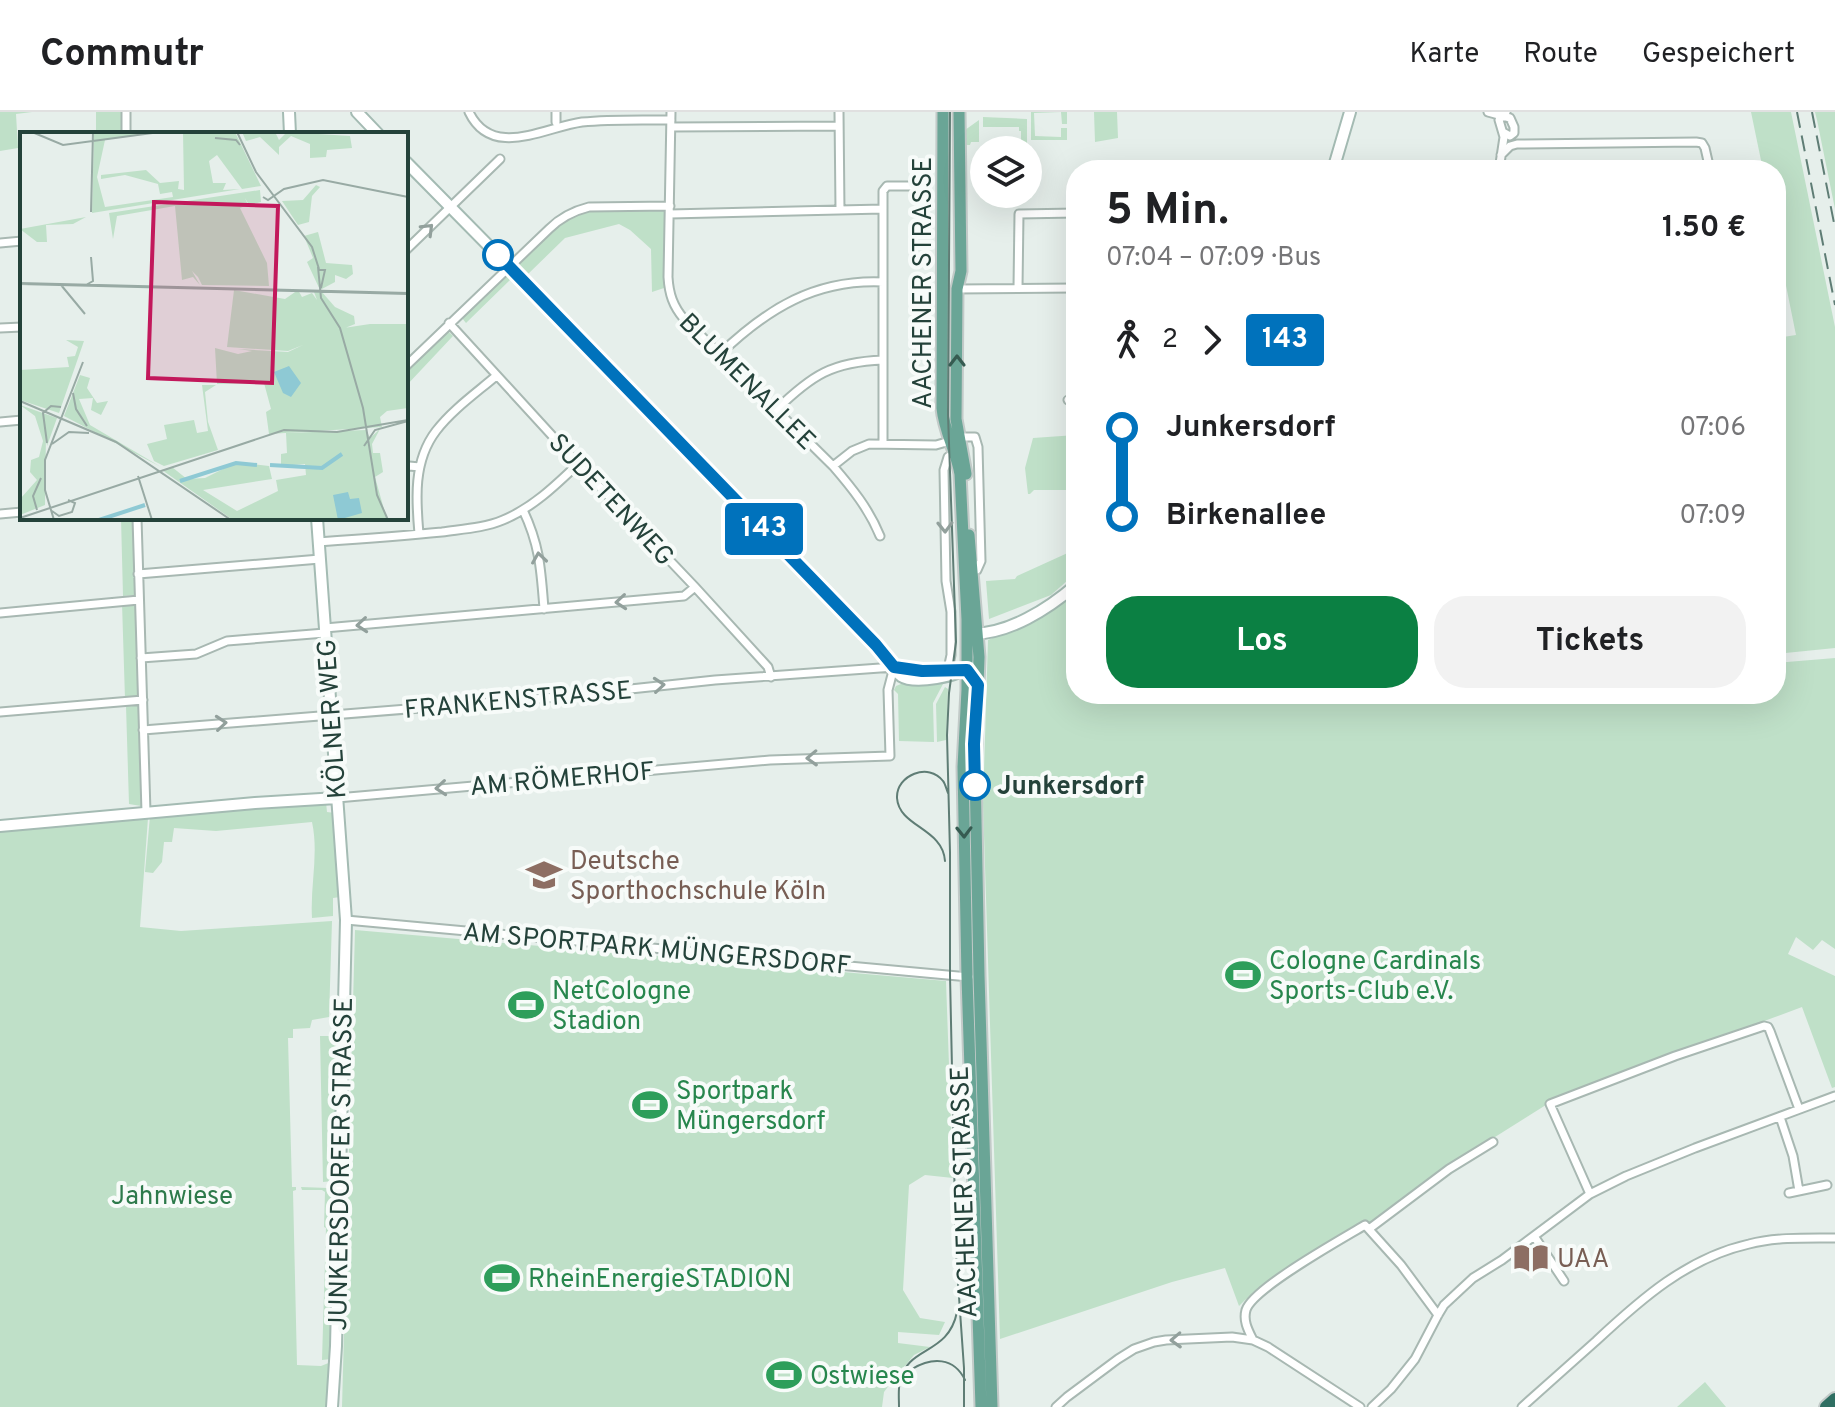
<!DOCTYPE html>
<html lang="de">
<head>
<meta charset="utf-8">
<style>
  :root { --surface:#fff; --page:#f2f2f2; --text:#202124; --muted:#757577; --line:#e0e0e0; --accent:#0b8043 }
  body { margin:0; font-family:Overpass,sans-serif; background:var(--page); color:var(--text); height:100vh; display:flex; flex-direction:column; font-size:30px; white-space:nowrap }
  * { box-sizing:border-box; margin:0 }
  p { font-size:26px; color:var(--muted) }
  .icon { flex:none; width:44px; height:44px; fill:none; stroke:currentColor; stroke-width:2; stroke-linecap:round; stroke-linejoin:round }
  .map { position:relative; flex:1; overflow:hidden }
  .panel { position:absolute; left:1066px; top:48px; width:720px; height:544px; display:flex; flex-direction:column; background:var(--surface); border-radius:32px; box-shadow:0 8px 32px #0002 }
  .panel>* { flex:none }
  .badge { padding:0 16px; border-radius:6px; font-size:28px; line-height:52px }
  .fabs { position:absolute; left:970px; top:24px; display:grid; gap:16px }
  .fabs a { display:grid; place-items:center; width:72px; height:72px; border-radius:50%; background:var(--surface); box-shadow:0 8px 32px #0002; font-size:40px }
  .map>.badge { position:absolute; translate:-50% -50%; box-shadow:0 0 0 4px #fff }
  .legs { display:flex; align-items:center; gap:12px; height:88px; padding:0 40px; font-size:26px }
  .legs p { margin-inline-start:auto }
  .overview { display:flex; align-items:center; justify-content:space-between; height:136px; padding:0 40px }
  h1 { font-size:44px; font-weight:700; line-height:60px }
  .primary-button { display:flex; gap:16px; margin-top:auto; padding:16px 40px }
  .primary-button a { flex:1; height:92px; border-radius:32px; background:var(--accent); color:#fff; font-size:32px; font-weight:700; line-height:92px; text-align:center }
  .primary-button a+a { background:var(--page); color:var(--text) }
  ul { padding:0 40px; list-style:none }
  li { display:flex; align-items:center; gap:28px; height:88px; font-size:30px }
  li i { display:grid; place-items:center; width:12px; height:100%; margin:0 10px; background:currentColor }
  li i::after { content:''; width:20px; height:20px; margin:-10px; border:6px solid; border-radius:50%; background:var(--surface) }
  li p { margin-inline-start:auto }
  li:first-child i { background:linear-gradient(#0000 50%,currentColor 0) }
  li:last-child i { background:linear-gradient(currentColor 50%,#0000 0) }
  header { display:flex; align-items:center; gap:48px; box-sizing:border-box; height:112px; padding:0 40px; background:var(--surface); border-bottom:2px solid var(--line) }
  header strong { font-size:38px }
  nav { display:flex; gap:44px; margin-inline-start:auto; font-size:28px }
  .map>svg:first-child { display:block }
  .green { fill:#bfe0c8 }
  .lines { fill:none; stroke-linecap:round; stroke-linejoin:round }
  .street-casing { stroke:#a8b8b2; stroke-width:11 }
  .secondary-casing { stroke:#a4bbb3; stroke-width:14 }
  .primary-casing { stroke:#c2cac8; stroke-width:15 }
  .highway-casing { stroke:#c2cac8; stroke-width:16 }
  .street { stroke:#fff; stroke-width:7 }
  .secondary { stroke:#fff; stroke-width:10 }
  .primary { stroke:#6aa596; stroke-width:11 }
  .highway { stroke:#2f6f62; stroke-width:12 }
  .tram { stroke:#5f7d75; stroke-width:2 }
  .rail { stroke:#5f7d75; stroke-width:2; stroke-dasharray:16 8; stroke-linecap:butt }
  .oneway { stroke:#92a09c }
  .oneway2 { stroke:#365b51 }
  .line-1-casing { stroke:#fff; stroke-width:18 }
  .line-1 { stroke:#0072bc; stroke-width:12 }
  .stop-1-dot { fill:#fff; stroke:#0072bc; stroke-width:4 }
  .labels { text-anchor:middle; stroke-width:8; stroke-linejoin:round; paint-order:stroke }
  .street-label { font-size:26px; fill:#24423a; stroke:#f7fbf9 }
  .stop-label { font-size:26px; font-weight:bold; fill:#24423a; stroke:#f7fbf9; text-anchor:start }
  .education-label { font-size:26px; fill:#785e54; stroke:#f7fbf9; text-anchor:start }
  .leisure-label { font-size:26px; fill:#27864d; stroke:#f7fbf9; text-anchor:start }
  .park-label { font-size:26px; fill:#2d7a4b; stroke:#f7fbf9 }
  .inset-river { fill:none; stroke:#8ec9d4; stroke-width:4 }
  .inset-road { fill:none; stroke:#98aaa4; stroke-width:2 }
  .view { fill:#c2185b; fill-opacity:0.15; stroke:#c2185b; stroke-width:4 }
  .inset-edge { fill:none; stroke:#24423a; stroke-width:4 }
</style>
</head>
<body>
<header>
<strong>Commutr</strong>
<nav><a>Karte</a><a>Route</a><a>Gespeichert</a></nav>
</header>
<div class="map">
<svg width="1835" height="1295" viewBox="0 0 1835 1295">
  <rect width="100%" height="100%" fill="#e6efeb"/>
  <path class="green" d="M0,0H32L16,2L18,36L0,39Z
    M96,0H122L123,22H96Z
    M1031,0H1067V12H1062L1061,0L1034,1L1035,24L1061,25V16H1067V28H1031Z
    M1094,0H1117L1118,26L1095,30Z
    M1751,0H1791L1835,215V536L1776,542V226L1796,223L1776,124V58H1763Z
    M1815,0H1835V97L1817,8Z
    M983,5L1027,7V33H1010V30L1021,29V19H1019V15H983Z
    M979,8V30H971L970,33H965V18Z
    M669,95L667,175L652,180L651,137L630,118L619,112L565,126L526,164L517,154L556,112L580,99Z
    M506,163H510L512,166L466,211L462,206Z
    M448,219L453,224L406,274V259Z
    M1076,323V461L1051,483L989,507L986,469L1015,467L1017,464L1072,439L1067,378H1034L1030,382H1028L1025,356L1033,326Z
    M121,406H133L135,483L123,484Z
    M1076,482V582H1776V551L1835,546V837L1822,828L1813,838L1796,825L1788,842L1835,864V975L1832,976L1802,895L1557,986L1495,1025L1415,1078L1372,1111L1366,1110L1245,1188L1239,1194L1225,1156L1172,1170L1000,1227L983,691L988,528L1046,503Z
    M137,490L140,586L125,587L122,491Z
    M901,572H943L933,591L934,630L899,629L898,582L894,578L896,574Z
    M945,575L948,577L946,628L937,630L936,592Z
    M139,592L141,694L129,692L126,594Z
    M326,690L327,700L335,701L340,785L333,786V804L312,806C310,774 319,742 312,710L216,719L174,716L172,730H164L162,750L153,761L145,760L150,704Z
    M148,706L140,815L181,819L332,809L329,905L312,908L310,916L293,917V926H288L292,1075H296V1078L293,1079L297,1253L321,1254L331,1250L327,1295H0V718Z
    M355,818L946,869L953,1066L925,1063L909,1073L903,1178L920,1206L945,1210L939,1223L898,1220V1231L930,1235L914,1243L901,1259L896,1254V1264L884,1280L882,1295H342Z
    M320,924H338L333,1069L323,1070Z
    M301,1075L328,1076L335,1078L331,1247L322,1248L326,1116L324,1115L325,1080L322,1078H302Z
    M1705,1270L1726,1295H1677Z"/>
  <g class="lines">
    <g class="street-casing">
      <path id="street" d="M126,0V22
        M469,0C492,48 545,15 582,10C612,7 641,8 671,8
        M556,0V10
        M671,0L668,165C669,182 673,194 684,207L833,354C852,376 869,397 880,424
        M839,0L840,98
        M1488,0L1510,6L1514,15V21L1510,24L1503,20
        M671,15L839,14
        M1501,43L1510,34L1517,32L1696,30L1702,31L1705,36L1710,58
        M1499,58L1504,25L1499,8L1506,0
        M670,102L883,97
        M0,131L22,129
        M406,138L500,47
        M1018,176L1019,102L1076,101
        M957,177L1076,176
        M449,211L578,352L695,475L768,555L771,565
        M0,216L22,215
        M720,242C767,197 815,167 883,170
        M406,254L549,117C560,106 573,99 589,95L670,94
        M1068,288L1076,286
        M776,298C812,263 832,250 883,248
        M0,310L22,308
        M883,331V79L887,74H916
        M833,354L852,339L869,332L936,333L964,325H975L978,335L981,449L977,458H972
        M406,356L409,354L420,355
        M523,398C540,434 541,458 544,497
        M0,402L22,400
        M137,406L146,700
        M419,422C416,388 413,349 436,319C452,298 476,281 496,264
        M318,430C360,427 401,424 442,420C463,417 484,416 503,408C532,396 555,374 578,352
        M138,462L320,447
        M0,501L139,488
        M325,516L684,484L695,475
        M141,546L196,542L227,529L325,521
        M948,557L951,543V500L946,469L944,358L948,345L954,341
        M0,600L143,588
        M143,618L546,586L715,568L894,555L888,578L890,644L770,648L337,686
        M346,808L969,865
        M1780,1005L1793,1044L1799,1079
        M1789,1081L1827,1073
        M1590,1082L1550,992L1675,944L1764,914L1768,915L1770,919L1799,997
        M1369,1117L1449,1057L1493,1030
        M1534,1124L1564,1169
        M1253,1228C1248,1218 1243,1209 1246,1198C1253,1176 1342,1127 1365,1113L1401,1153L1438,1203
        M1056,1295L1067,1285L1118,1247L1134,1237L1154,1230L1166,1228L1232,1225L1253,1228L1268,1235L1360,1295
        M1372,1295L1391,1277L1415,1247L1438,1203L1444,1193L1459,1179L1473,1166L1502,1148L1590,1082L1626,1064L1695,1036L1835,984
        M1522,1295C1547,1273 1571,1251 1596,1229C1641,1187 1687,1146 1749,1132C1777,1125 1806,1126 1835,1126"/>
    </g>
    <g class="secondary-casing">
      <path id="secondary" d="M289,0L290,22
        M357,0L378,22
        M406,50L612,259L876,533C885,542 891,557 901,564C915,573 958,564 970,554
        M1333,58L1350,0
        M317,406L346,808L336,1234L332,1295
        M971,522C1009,522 1048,497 1076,473
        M894,555L922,559L959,557
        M0,714L255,691L337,686"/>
    </g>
    <g class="primary-casing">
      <path id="primary" d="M943,0L942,296C944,319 956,339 960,362L967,507V578L963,655L967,865L981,1295
        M959,0L961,159L957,177L956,307L966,362
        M969,423L979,545L975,658L979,863L992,1295"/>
    </g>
    <g class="highway-casing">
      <path id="highway" d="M1826,1295L1835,1287"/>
    </g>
    <use href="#street" class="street"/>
    <use href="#secondary" class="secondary"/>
    <use href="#primary" class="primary"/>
    <use href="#highway" class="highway"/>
    <path class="tram" d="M950,0L948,303L956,530L949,581L947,623L950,740V864L956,1142L964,1256V1295
      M945,749C943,716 899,715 897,686C896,663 929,650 943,669C945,671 947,679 948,681
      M912,1257C932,1245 954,1245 965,1268
      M899,1295C899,1286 898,1277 900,1269C908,1233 948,1244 957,1200"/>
    <path class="rail" d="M1797,0L1835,193
      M1812,0L1835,116"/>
  </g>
  <defs><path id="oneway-chevron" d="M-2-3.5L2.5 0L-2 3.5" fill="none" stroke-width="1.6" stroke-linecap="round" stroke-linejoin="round" transform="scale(2)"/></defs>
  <g class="oneway">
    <use href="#oneway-chevron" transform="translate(428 117) rotate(-45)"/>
    <use href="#oneway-chevron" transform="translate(945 415) rotate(89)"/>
    <use href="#oneway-chevron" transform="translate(539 446) rotate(-98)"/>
    <use href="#oneway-chevron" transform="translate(621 490) rotate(175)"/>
    <use href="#oneway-chevron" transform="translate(362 513) rotate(175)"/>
    <use href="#oneway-chevron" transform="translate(659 573) rotate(-5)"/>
    <use href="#oneway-chevron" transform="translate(221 611) rotate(-5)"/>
    <use href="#oneway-chevron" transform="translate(812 646) rotate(178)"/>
    <use href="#oneway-chevron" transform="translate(441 676) rotate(175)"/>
    <use href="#oneway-chevron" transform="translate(1176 1228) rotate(178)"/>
  </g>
  <g class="oneway2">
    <use href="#oneway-chevron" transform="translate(957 249) rotate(-90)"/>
    <use href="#oneway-chevron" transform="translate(964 720) rotate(89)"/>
  </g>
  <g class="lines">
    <g class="line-1-casing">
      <path id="line-1" d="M498,143L876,533L894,555L922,559L967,558L978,573L974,632L975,673"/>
    </g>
    <use href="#line-1" class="line-1"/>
  </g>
  <defs>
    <g id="university-bare" transform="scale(2.76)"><path d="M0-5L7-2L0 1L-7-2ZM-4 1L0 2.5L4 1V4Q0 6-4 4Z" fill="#8d6e63" stroke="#f7fbf9" stroke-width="2.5" paint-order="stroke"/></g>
    <g id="stadium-bare" transform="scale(2.76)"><path d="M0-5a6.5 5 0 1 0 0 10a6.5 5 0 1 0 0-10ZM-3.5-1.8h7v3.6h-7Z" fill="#2e9e5b" stroke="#f7fbf9" stroke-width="2.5" paint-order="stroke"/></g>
    <g id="library-bare" transform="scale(2.76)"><path d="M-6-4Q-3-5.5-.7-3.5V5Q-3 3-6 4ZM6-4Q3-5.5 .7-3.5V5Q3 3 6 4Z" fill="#8d6e63" stroke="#f7fbf9" stroke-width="2.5" paint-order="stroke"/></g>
  </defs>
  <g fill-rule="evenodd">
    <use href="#university-bare" x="544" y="763"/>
    <use href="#stadium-bare" x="1243" y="863"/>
    <use href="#stadium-bare" x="526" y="893"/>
    <use href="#stadium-bare" x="650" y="993"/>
    <use href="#library-bare" x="1531" y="1146"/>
    <use href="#stadium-bare" x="502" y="1166"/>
    <use href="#stadium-bare" x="784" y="1263"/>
  </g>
  <g class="stop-1-dot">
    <circle cx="498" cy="143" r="14"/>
    <circle cx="975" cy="673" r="14"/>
  </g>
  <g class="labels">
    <g class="street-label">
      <text transform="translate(922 171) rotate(-90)" y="9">AACHENER STRASSE</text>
      <text transform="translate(748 269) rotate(45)" y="9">BLUMENALLEE</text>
      <text transform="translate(612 387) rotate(47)" y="9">SUDETENWEG</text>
      <text transform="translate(518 587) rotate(-5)" y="9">FRANKENSTRASSE</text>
      <text transform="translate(331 607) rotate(-94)" y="9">KÖLNER WEG</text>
      <text transform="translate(562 666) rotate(-5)" y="9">AM RÖMERHOF</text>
      <text transform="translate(657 836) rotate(5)" y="9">AM SPORTPARK MÜNGERSDORF</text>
      <text transform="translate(340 1052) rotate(-89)" y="9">JUNKERSDORFER STRASSE</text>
      <text transform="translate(963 1080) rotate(-92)" y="9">AACHENER STRASSE</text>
    </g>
    <g class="stop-label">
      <text x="997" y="682">Junkersdorf</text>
    </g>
    <g class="education-label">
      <text x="570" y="757">Deutsche<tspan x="570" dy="30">Sporthochschule Köln</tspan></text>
      <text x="1557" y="1155">UAA</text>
    </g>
    <g class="leisure-label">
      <text x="1269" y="857">Cologne Cardinals<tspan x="1269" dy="30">Sports-Club e.V.</tspan></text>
      <text x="552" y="887">NetCologne<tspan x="552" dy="30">Stadion</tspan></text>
      <text x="676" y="987">Sportpark<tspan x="676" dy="30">Müngersdorf</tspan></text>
      <text x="528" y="1175">RheinEnergieSTADION</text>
      <text x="810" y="1272">Ostwiese</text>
    </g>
    <g class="park-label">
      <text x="172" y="1092">Jahnwiese</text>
    </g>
  </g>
  <g transform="translate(20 20)">
    <rect width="388" height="388" fill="#e6efeb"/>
    <path d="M74,0H136L85,8L77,45L85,75L153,65L152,60L140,62L138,52L105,43L81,47V43L126,38L140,51L159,49L158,57L164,58L163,0H215L241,54L222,57L197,23L189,29L193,51H206L203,58L220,57L72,81ZM222,0H255L259,8L267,0L330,4L332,16L307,18L306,25L290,26V12L271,4L259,15V23L240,5L226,9ZM296,53L300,55L292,64L289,90L278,93L262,69L283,68ZM240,58L241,70L229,73L225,66L228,73L220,76L247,131L249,154L182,153L178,145L172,139L180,153L173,145L162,148L155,74L97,84L93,107L89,81ZM66,85L53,92L26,93L27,110H17L0,97ZM298,100L306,131L332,133L333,142L326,147L315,143V150L300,158L287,130L293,126L284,104ZM214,158L265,167L278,158L282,165L292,161L297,168L294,160L301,159L315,175L334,184L335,192L268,219L207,215ZM350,192H388V276L367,279L360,285L362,295L249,302L246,280L251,277L244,251L197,252L195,216L218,222L232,219L218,217L268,220L317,197ZM46,208L64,209L39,281L0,268V238L49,235L47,225L55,224L58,215ZM60,243L70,246L67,256L77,271L88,269L81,283L71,278L73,266L59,267L70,293L141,335L44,284ZM182,253H196L185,260L188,290L198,318L144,334L134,329L127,312L147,307L144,293L174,288L177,301L188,299ZM0,273L37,286L27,314L26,302L25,373L0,383L1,366L17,348L10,340L11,328L19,325L23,309L15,284ZM360,297L352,312L353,321H360L363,340L355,345L367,388H213L142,338L152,335L167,347L185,346L217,330L249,334L252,347L183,358L217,379L258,359L256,348L286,343L285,332L261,334V322L267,321L266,301L346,298L350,306Z" fill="#bfe0c8"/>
    <path d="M269,234L281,251L271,265L263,261L254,240ZM328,360L330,367L339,366L342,381L318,388L313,363Z" fill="#8ec9d4"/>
    <path class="inset-river" d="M250,333L302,336L322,322M160,349L216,331L237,333M79,388L125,373"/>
    <path class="inset-road" d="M12,0L43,13L140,0M217,0L236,40L292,115L299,137M195,6L216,8L220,13M243,65L248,68L264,57L303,48L388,65M71,80L73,0M298,135L301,166L320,196L343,276L357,363L368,388M298,138H305L301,156M0,151L388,161M0,152L388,162M41,153L65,182M66,153L73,149L71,125M53,261L56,277L67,294M0,269L96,310L211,388M27,311L23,281L31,274L41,275M32,312L49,300L69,301M344,314L355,298L388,289M118,344L132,388M17,378L13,364L21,346M32,379L39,384L52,380L55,371L48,368M0,386L264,298L317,300L388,288M34,388L25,358V328L63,230"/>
    <path class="view" d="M134,70L258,74L252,251L128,246Z"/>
    <rect width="388" height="388" class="inset-edge"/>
  </g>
</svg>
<div class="fabs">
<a><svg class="icon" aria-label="layers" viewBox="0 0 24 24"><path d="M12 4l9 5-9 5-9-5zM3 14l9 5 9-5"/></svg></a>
</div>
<b class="badge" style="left:764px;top:417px;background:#0072bc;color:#fff">143</b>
<section class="panel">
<div class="overview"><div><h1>5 Min.</h1><p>07:04 – 07:09 · Bus</p></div><b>1.50 €</b></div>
<div class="legs"><svg class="icon" aria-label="walk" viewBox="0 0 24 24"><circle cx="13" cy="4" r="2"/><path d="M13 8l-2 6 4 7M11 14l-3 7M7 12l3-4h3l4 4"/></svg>2<svg class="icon" aria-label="forward" viewBox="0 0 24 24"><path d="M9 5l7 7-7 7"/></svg><b class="badge" style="background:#0072bc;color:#fff">143</b></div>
<ul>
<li><i style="color:#0072bc"></i><b>Junkersdorf</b><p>07:06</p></li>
<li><i style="color:#0072bc"></i><b>Birkenallee</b><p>07:09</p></li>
</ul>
<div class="primary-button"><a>Los</a><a>Tickets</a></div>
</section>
</div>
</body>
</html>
